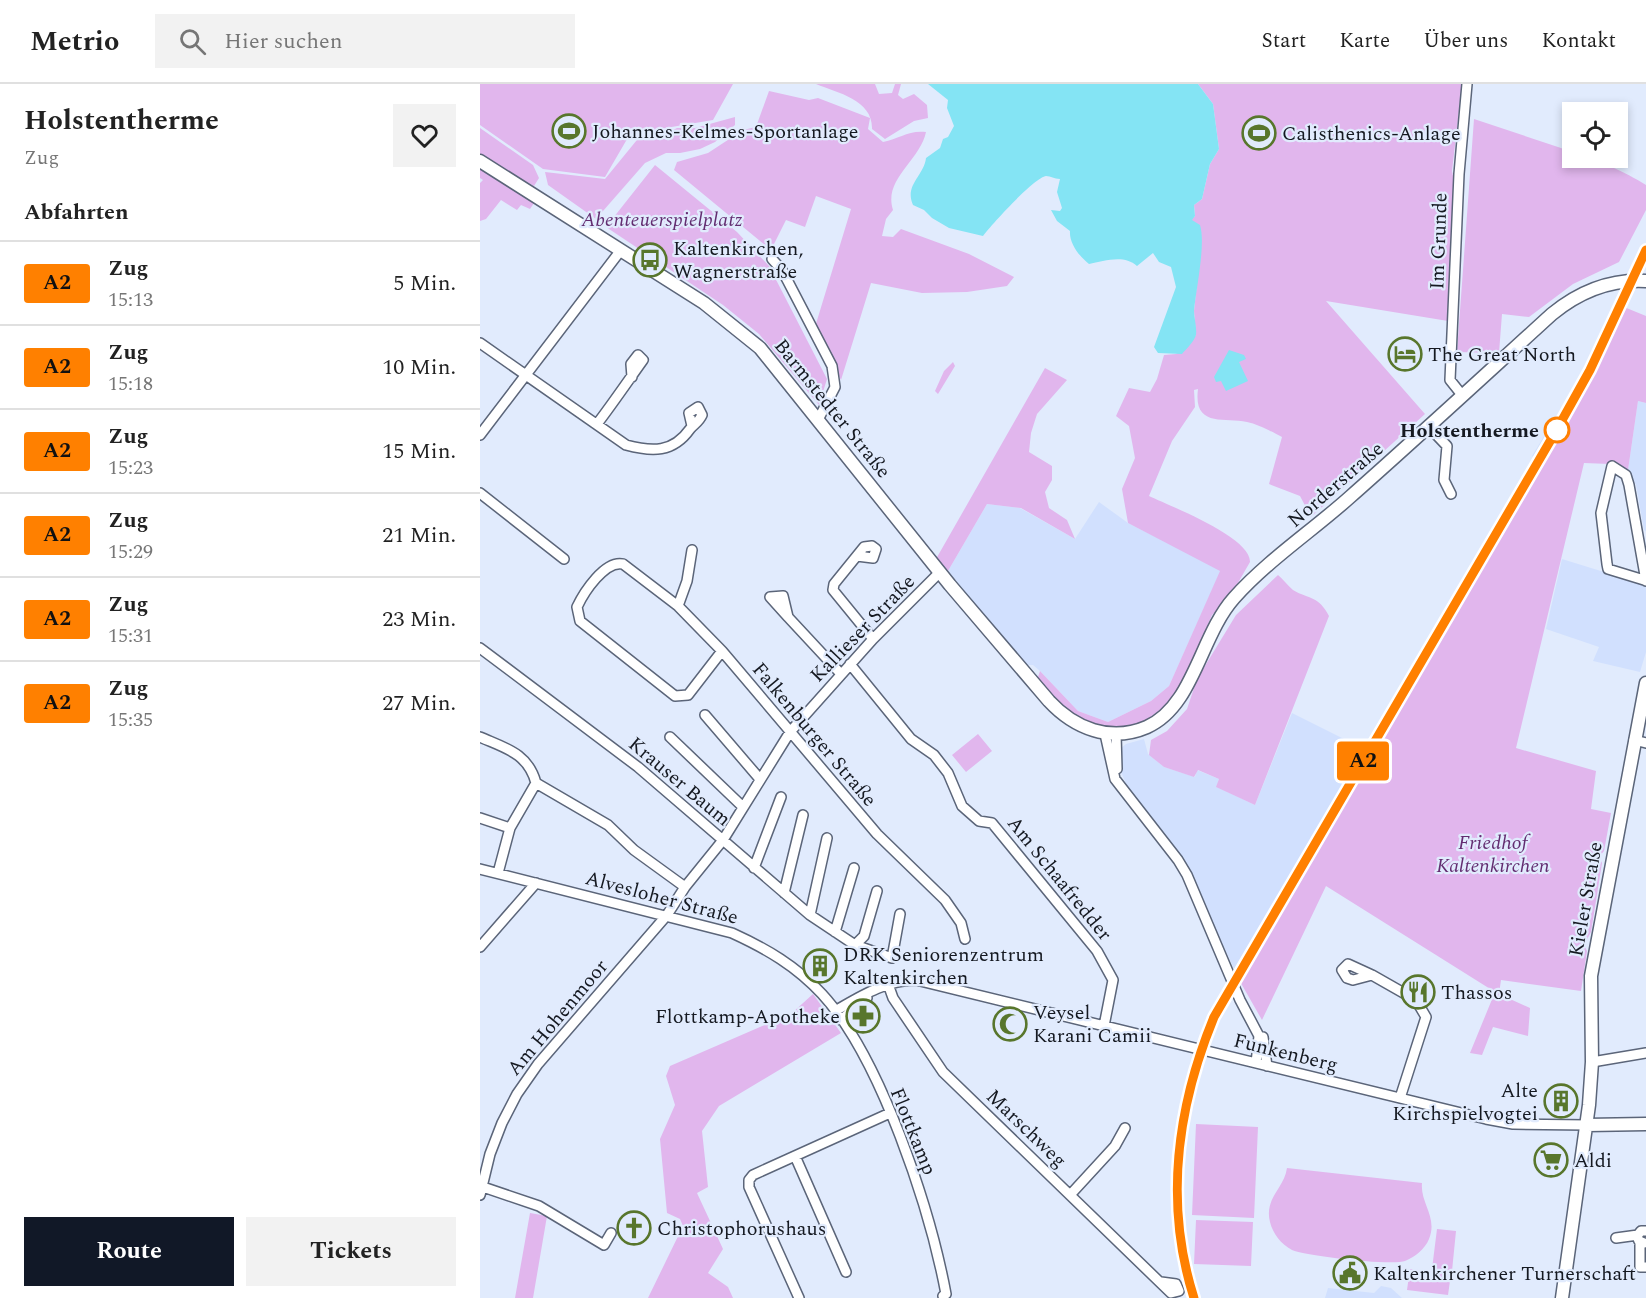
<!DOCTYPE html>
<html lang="de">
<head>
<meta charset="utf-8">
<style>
  :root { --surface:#fff; --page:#f2f2f2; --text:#222; --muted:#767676; --line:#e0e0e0; --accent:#111827 }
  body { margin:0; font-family:Spectral,serif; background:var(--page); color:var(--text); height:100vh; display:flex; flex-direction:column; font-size:22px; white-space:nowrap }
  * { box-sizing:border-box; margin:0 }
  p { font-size:20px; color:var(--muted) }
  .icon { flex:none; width:33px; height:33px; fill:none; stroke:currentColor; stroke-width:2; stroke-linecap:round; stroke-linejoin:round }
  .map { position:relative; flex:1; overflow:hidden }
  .details { display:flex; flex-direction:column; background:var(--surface); width:480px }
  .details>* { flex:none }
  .badge { padding:0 12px; border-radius:4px; font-size:21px; line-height:39px }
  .tools { position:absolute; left:1082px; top:18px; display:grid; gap:12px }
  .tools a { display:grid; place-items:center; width:66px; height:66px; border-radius:0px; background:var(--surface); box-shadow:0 3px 9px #0003; font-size:30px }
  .map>.badge { position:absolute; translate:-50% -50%; box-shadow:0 0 0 3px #fff }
  h2 { padding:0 24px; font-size:22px; line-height:54px }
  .round { display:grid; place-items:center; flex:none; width:63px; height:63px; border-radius:0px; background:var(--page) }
  .head { display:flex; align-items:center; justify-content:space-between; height:102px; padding:0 24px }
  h1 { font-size:28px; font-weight:700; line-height:45px }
  .primary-button { display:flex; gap:12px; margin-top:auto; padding:12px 24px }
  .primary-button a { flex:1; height:69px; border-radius:0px; background:var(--accent); color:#fff; font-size:24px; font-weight:700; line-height:69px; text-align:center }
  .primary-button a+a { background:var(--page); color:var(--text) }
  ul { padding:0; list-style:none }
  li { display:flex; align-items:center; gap:18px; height:84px; padding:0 24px; border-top:2px solid var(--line) }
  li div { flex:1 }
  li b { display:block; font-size:22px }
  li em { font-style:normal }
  li .badge { min-width:66px; font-weight:700; text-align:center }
  header { display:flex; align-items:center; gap:36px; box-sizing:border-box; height:84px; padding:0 30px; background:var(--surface); border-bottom:2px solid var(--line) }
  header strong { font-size:28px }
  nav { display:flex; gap:33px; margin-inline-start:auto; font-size:21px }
  .search { width:420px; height:54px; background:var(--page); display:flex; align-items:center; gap:15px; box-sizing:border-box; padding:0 21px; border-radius:0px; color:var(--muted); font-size:22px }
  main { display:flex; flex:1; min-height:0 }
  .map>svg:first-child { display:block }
  .built { fill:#d1e0fe }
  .green { fill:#e1b6ed }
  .water { fill:#84e4f4 }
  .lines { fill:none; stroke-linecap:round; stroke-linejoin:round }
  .minor-casing { stroke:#5b6579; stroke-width:12 }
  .major-casing { stroke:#5b6579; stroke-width:15 }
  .minor { stroke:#fff; stroke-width:9 }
  .major { stroke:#fff; stroke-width:12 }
  .rail { stroke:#4f555f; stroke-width:2; stroke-dasharray:12 6; stroke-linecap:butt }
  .line-casing { stroke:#fff; stroke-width:14 }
  .line { stroke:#ff8000; stroke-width:9 }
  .stop-dot { fill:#fff; stroke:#ff8000; stroke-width:3 }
  .labels { text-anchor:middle; stroke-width:4.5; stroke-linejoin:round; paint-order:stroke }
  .poi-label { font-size:20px; fill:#151921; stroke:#e1ebfd; text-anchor:start }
  .park-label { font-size:20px; font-style:italic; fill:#632d71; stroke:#e1ebfd }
  .street-label { font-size:20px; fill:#151921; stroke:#e1ebfd }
  .stop-label { font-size:20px; font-weight:bold; fill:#151921; stroke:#e1ebfd; text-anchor:end }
</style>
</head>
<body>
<header>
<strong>Metrio</strong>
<div class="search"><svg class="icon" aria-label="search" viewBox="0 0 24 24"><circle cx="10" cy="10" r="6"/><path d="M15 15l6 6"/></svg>Hier suchen</div>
<nav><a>Start</a><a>Karte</a><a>Über uns</a><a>Kontakt</a></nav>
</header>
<main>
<section class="details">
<div class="head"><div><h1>Holstentherme</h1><p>Zug</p></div><a class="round"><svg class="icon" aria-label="heart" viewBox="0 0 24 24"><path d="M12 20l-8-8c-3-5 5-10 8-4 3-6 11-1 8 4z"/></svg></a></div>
<h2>Abfahrten</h2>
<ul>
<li><span class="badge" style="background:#ff8000;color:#111">A2</span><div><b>Zug</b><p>15:13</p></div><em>5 Min.</em></li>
<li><span class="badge" style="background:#ff8000;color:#111">A2</span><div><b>Zug</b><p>15:18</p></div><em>10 Min.</em></li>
<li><span class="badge" style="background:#ff8000;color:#111">A2</span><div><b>Zug</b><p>15:23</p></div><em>15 Min.</em></li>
<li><span class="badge" style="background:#ff8000;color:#111">A2</span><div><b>Zug</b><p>15:29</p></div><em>21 Min.</em></li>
<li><span class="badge" style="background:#ff8000;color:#111">A2</span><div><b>Zug</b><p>15:31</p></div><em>23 Min.</em></li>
<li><span class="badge" style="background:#ff8000;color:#111">A2</span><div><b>Zug</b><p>15:35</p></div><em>27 Min.</em></li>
</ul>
<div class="primary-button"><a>Route</a><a>Tickets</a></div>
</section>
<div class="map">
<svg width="1166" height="1214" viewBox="0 0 1166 1214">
  <rect width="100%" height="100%" fill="#e1ebfd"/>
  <path class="built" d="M1126,247L1130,249L1083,343L758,894L736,937L721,974L705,1042L701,1118L712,1189L719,1214H711L696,1148L694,1083L697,1040L714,972L729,935L755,887L703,774L648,705L640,685V665L646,660L664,655L668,670L684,683L715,693L717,686L739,695L737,703L775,721L812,629L884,665L1057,376L1052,372L1094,303L1097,304Z
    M1158,317L1166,319V447L1164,446L1156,401L1148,386Z
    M619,418L648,439L741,486L689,602L671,617L628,638L598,627L560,587L553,581H545L468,487L507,420L540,424L595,455Z
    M1082,475L1166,501V568L1160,588L1113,577L1119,563L1066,545Z
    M901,1202L911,1204L922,1214H845L848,1204L894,1209Z"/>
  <path class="green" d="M0,0H253L233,36L150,50L125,93L63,85L0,41Z
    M336,0H395L399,10L412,9L415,0H421L418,11L423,15L434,10L447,21L448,34L434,37L405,55L392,45C393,16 358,9 336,0Z
    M718,0H982L972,87L976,107L968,237L846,217L945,330L831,433L820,412L789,400L802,353C792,348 778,340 767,338C744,333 713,344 718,305L714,306L715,323L692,357L669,412C690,422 771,453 770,478L751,511L732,531L700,605L692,617L661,640L645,644L614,642L585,626L557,596L560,587L598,627L628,638L671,617L689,602L740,487L648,439L642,405L655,374L649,342L636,332L649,304L670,308L677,295L684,271L696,270L716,251L714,227L721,161L711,136L715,132L714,121L722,115L730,80L739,65L733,20Z
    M289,7L329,16L338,14L390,34L388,45L403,58C419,55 428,46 446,48C440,77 403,95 413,126L406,135L402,152L413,153L421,145L489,170L534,193L527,202L487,208L442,209L391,199L361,296L335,243L371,125L336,112L325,143L306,136L291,166L194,86L197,78L228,69L263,46L276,43Z
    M255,33V41L235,58L220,65L200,69H186L165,79L116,135L68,101L65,88L125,95L161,51L188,49L197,44H215Z
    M994,35L1081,64L1092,69V74C1117,74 1145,88 1166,101V126L1139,178L1093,200L1049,233L1022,230L1019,269L977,268Z
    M0,44L53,81L59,94L54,102L0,73Z
    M175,81L257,148L289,182L347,295L339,321L279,250L243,221L126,143Z
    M0,85L54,119L50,125L41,121L37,126L21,116L6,135L0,137V99L3,96L0,94Z
    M1144,223L1166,232V319L1158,317L1148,386L1130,380L1104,379L1036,664L1116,687L1111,725L1131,729L1124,767L1119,773L1122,779L1111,848L1104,861L1107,867L1101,907L1021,896L1019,910L1050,924L1048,952L1013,943L1002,971L990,969L1015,908L846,802L782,936L758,894L1010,465L1056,394Z
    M473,278L475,282L458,310L455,307L464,287Z
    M565,284L587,296L557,330L551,349L549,368L572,382V396L565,408L569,424L587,436L595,455L541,424L507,420L468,487L456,475Z
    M798,491C803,495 808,502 813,506C830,516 838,511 849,532L775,721L736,703L739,695L718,686L714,693L684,683L669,671L671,656L687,647L707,625L717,595L756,531Z
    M498,650L512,667L486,688L472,671Z
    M333,910L361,949L239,1022L222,1047L228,1103L217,1109L243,1165L228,1189L248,1203L253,1214H168L203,1142L200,1135L187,1129L180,1055L195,1021L186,992L190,982L312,929Z
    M716,1040L778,1043L774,1134L712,1131Z
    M807,1084L942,1099C940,1119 958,1133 949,1155C945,1165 935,1173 925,1177C912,1182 826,1172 812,1166C801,1160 793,1150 790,1138C784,1114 804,1105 807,1084Z
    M50,1129L67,1132L53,1214H35Z
    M716,1136L773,1138L771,1182L714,1180Z
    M957,1145L976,1147L972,1187L952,1185Z
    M930,1185L971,1190L968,1211L927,1206Z"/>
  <path class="water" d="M448,0H718L733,20L739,65L730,80L722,115L714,121L715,132L712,136L720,141C726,160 716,205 714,227C714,234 717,243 716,251C714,258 706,265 702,270L678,269L674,263L696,203L691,183L679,178L673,169L657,182C644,170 624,177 609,180C599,172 589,159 590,147L577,137L571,126L580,127L582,124L577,108L580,95C574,95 571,92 566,92C555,93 511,141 503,152L469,144L452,134L444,126L433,121C424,101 444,92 446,74L460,64L463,55L468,53L474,42L467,24L468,16Z
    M749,266L764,271L766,275L759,278L768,297L746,307L741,297L736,298L734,293Z"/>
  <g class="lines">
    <g class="minor-casing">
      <path id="minor" d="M292,175L302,186L352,282L355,303L339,334
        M0,259L146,361C172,368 193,369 210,345C214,340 219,338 222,331L218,323L209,329L212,342
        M982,311L970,296L979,90L987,0
        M117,340C133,319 148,297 163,276L158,271L151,280L152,293
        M948,342L967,362L964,396L971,410
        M0,351L141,166
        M0,409L84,475
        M377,472L393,474L396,465L392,462L384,463L354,500L353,506L393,555
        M1164,496L1128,485L1127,480L1121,429L1132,382L1146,391L1149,401L1166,497
        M198,522L207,497L212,466
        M308,533L290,513L303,512L308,533L361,590
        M0,564L158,683L330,831L375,861L412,874L420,830
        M242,567L208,611L195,612L100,537L97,523C104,508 125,476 143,480L198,522L242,567L397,750L465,816L481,839L485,855
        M370,580L431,655L454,671L468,689L482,722L499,737L512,739L617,867L633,896L624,942
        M225,631L279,694
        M625,650L635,695L698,776L707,791L760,916L779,952L776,979
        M636,650L637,685
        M0,653C25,664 48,669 56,699
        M190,653L263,723
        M1154,656L1166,659
        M0,734L30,744
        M274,784L301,713
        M0,785L252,849C287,865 316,882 342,910C401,974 450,1125 466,1210L463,1212
        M18,789L30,744L56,699L128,741L154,766L205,803
        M304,809L323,731
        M330,831L347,754
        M355,848L374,784
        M375,861L384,852L397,807
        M0,863L56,799
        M892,891L868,880L862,886L867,894L873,896L892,891L936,916L946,933L920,1014
        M408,900L413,914L463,988L691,1209L699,1207L696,1200L681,1198
        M355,927C381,912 406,896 436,896L1006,1035L1033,1040L1107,1041
        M361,936L387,914
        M783,953L787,982
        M1112,978L1166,969
        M315,1072L366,1188
        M0,1102L59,1122L124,1161L131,1149
        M0,1111L10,1070L22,1039L37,1010L58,980L187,831L205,803L243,756L310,648L393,555L460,488
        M590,1111L635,1062L645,1044
        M1136,1154L1158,1151
        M1160,1158V1183H1166
        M1164,1159L1159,1157L1157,1152L1161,1147H1166
        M319,1214L269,1103V1096L273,1091L410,1029"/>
    </g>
    <g class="major-casing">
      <path id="major" d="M0,77L224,219L280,264L470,501L569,617C594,644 630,659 667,643C714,622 720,552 754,514C788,476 832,447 870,413C938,353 1005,291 1072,230C1099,208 1131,195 1166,197
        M1107,1041L1166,1040
        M1082,1214L1109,1021L1112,978L1111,892L1166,599"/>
    </g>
    <use href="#minor" class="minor"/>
    <use href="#major" class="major"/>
    <path class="rail" d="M714,1214C684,1120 697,1023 734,933L1076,347L1110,286L1166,166"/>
  </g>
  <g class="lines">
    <g class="line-casing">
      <path id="line" d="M714,1214C684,1120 697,1023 734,933L1076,347L1110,286L1166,166"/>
    </g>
    <use href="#line" class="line"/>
  </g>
  <defs>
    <g id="stadium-ring" transform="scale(1.725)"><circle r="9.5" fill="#e1ebfd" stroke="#58762c" stroke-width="1.5"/><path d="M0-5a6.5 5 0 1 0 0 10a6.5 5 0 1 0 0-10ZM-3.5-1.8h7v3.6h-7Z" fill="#58762c"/></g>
    <g id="bus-ring" transform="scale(1.725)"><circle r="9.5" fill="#e1ebfd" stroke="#58762c" stroke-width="1.5"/><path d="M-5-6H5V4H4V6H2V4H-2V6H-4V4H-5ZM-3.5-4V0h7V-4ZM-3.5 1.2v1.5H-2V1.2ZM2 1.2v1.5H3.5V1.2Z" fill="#58762c"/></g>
    <g id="hotel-ring" transform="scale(1.725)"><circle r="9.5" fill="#e1ebfd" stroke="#58762c" stroke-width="1.5"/><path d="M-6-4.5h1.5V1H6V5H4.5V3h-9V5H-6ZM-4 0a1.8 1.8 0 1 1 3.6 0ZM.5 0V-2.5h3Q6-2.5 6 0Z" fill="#58762c"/></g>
    <g id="building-ring" transform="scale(1.725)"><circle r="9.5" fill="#e1ebfd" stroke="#58762c" stroke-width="1.5"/><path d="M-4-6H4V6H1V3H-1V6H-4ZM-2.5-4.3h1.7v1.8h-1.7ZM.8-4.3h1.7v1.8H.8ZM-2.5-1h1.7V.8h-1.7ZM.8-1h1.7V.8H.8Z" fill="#58762c"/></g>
    <g id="restaurant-ring" transform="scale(1.725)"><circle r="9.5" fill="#e1ebfd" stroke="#58762c" stroke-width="1.5"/><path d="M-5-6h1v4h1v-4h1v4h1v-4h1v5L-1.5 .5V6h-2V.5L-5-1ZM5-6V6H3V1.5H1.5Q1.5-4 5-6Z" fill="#58762c"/></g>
    <g id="pharmacy-ring" transform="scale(1.725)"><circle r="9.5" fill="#e1ebfd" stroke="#58762c" stroke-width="1.5"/><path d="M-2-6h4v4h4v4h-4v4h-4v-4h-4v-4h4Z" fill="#58762c"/></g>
    <g id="mosque-ring" transform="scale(1.725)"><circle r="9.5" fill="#e1ebfd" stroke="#58762c" stroke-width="1.5"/><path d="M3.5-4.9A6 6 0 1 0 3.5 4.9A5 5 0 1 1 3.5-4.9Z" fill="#58762c"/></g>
    <g id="supermarket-ring" transform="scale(1.725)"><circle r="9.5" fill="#e1ebfd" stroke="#58762c" stroke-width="1.5"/><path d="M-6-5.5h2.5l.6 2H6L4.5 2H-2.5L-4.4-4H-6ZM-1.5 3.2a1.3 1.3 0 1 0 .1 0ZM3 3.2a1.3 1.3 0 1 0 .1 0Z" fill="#58762c"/></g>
    <g id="church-ring" transform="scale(1.725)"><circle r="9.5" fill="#e1ebfd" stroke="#58762c" stroke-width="1.5"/><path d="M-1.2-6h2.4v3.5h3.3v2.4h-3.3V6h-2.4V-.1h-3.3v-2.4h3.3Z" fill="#58762c"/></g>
    <g id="civic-ring" transform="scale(1.725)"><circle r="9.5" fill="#e1ebfd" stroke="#58762c" stroke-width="1.5"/><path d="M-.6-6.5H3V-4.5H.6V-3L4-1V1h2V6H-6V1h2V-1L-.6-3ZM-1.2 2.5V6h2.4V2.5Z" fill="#58762c"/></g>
  </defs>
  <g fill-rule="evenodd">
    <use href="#stadium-ring" x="89" y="47"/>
    <use href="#stadium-ring" x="779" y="49"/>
    <use href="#bus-ring" x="170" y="176"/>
    <use href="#hotel-ring" x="925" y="270"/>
    <use href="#building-ring" x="340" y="882"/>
    <use href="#restaurant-ring" x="938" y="908"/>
    <use href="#pharmacy-ring" x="383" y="932"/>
    <use href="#mosque-ring" x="530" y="940"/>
    <use href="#building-ring" x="1081" y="1017"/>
    <use href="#supermarket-ring" x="1071" y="1076"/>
    <use href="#church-ring" x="154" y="1144"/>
    <use href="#civic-ring" x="870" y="1189"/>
  </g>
  <circle class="stop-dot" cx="1077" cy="346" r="12"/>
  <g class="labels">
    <g class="poi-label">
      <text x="112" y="54">Johannes-Kelmes-Sportanlage</text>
      <text x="802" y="56">Calisthenics-Anlage</text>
      <text x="193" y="171">Kaltenkirchen,<tspan x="193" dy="23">Wagnerstraße</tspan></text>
      <text x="948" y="277">The Great North</text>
      <text x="363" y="877">DRK Seniorenzentrum<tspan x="363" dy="23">Kaltenkirchen</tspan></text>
      <text x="961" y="915">Thassos</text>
      <text x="553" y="935">Veysel<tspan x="553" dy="23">Karani Camii</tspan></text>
      <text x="360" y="939" text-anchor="end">Flottkamp-Apotheke</text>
      <text x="1058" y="1013" text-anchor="end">Alte<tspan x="1058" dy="23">Kirchspielvogtei</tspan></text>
      <text x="1094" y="1083">Aldi</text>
      <text x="177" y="1151">Christophorushaus</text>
      <text x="893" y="1196">Kaltenkirchener Turnerschaft</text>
    </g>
    <g class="park-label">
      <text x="182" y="142">Abenteuerspielplatz</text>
      <text x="1013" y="765">Friedhof<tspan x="1013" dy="23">Kaltenkirchen</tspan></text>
    </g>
    <g class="street-label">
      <text transform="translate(958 157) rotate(-88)" y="7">Im Grunde</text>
      <text transform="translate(353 324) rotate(51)" y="7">Barmstedter Straße</text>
      <text transform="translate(855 400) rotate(-41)" y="7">Norderstraße</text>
      <text transform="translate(382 544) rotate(-46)" y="7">Kallieser Straße</text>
      <text transform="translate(335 650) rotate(50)" y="7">Falkenburger Straße</text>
      <text transform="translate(200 697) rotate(40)" y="7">Krauser Baum</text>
      <text transform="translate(580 794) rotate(51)" y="7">Am Schaafredder</text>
      <text transform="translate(182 813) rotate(15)" y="7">Alvesloher Straße</text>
      <text transform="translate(1105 815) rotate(-80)" y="7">Kieler Straße</text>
      <text transform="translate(77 933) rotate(-50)" y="7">Am Hohenmoor</text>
      <text transform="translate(806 968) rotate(14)" y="7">Funkenberg</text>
      <text transform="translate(547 1044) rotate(44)" y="7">Marschweg</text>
      <text transform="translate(434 1047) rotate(68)" y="7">Flottkamp</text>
    </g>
    <g class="stop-label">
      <text x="1059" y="353">Holstentherme</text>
    </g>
  </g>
</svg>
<div class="tools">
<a><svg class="icon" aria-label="locate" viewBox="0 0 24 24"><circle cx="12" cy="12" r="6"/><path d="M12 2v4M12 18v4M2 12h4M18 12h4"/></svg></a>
</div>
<b class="badge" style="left:883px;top:677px;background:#ff8000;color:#111">A2</b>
</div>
</main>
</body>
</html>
